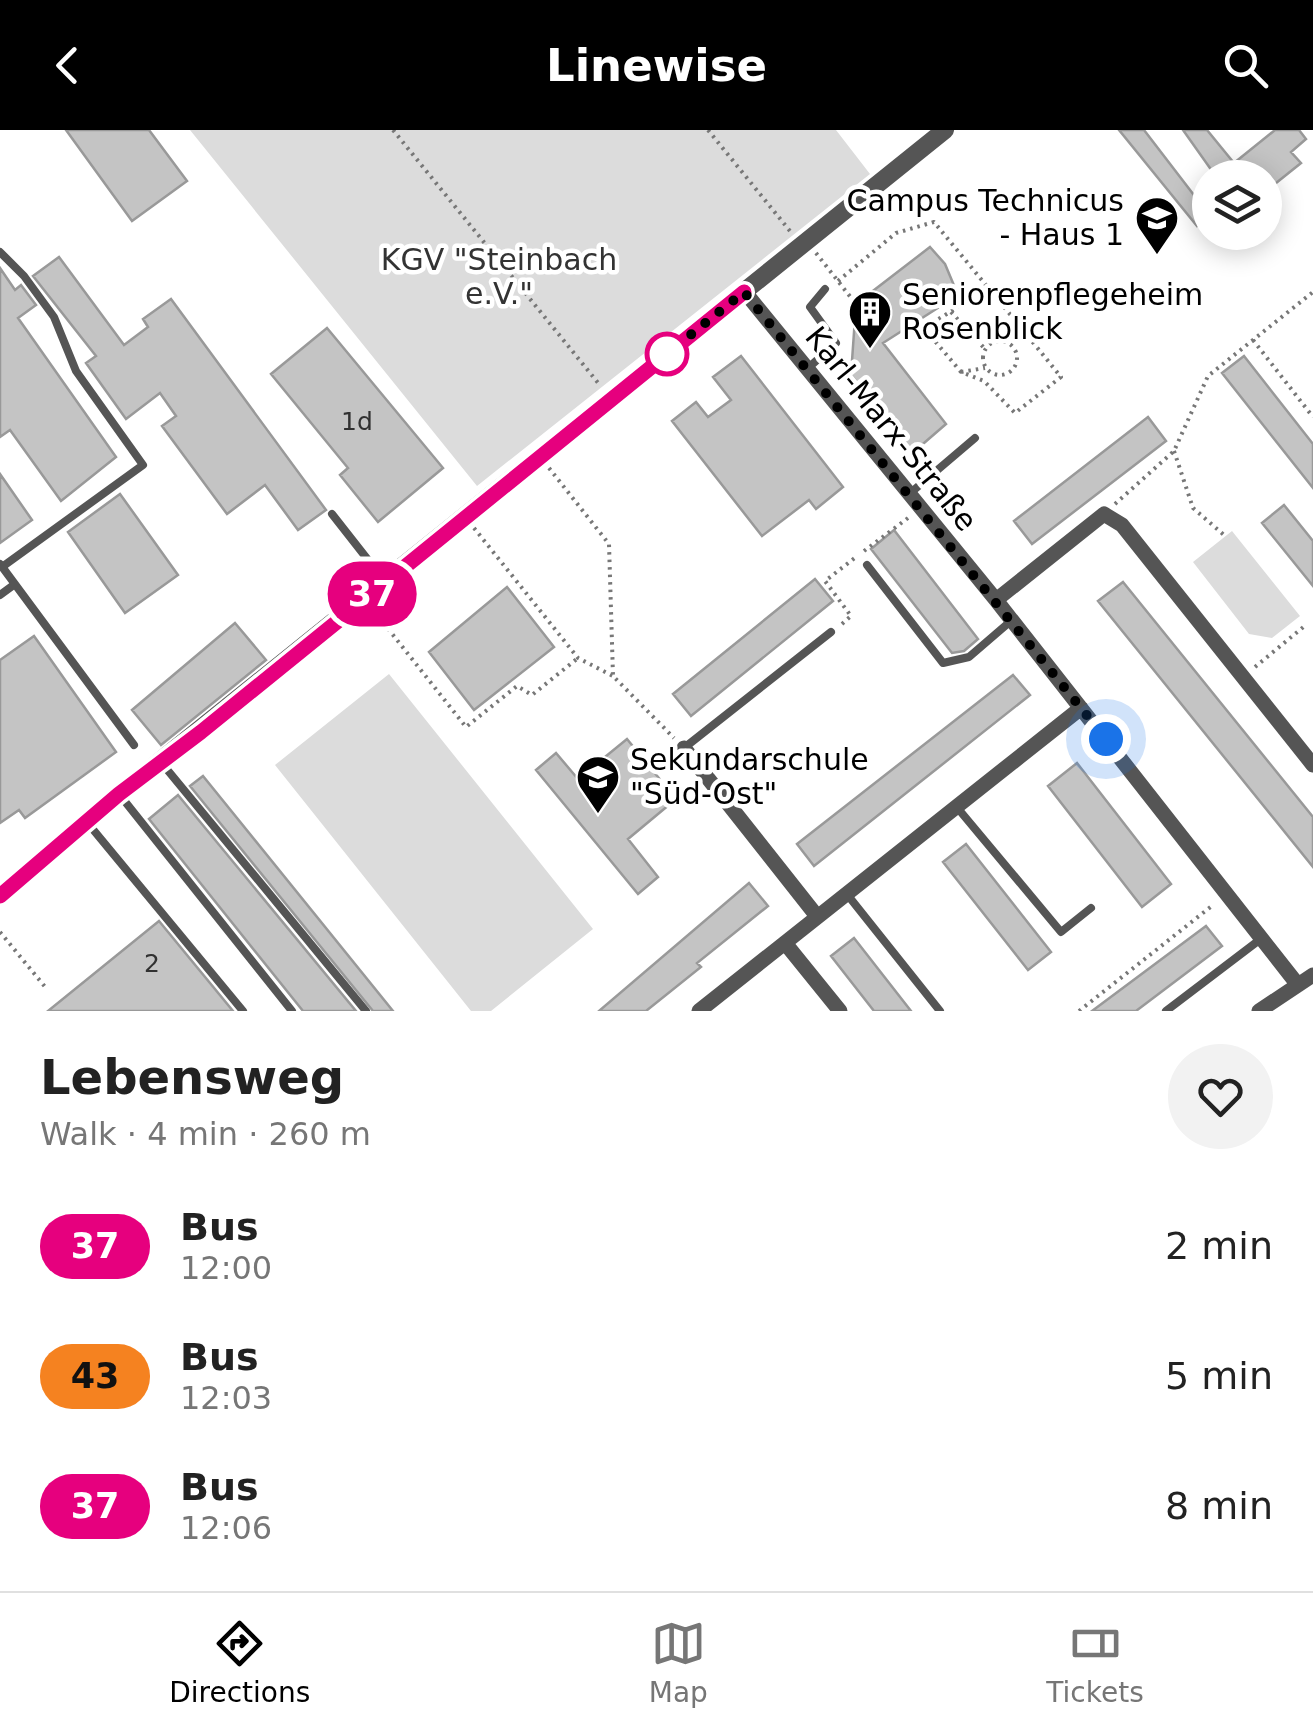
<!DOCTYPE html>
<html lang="en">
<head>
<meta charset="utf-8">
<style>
  :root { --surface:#fff; --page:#f2f2f2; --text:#222; --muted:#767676; --line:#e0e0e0; --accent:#000 }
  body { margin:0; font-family:"DejaVu Sans",sans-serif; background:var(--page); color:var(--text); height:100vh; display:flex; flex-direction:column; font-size:38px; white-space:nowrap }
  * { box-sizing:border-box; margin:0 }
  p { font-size:32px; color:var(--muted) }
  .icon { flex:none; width:55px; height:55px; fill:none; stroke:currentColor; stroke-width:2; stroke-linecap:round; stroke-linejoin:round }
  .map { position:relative; height:881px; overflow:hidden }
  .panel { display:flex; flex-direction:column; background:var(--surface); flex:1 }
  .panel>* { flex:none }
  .badge { padding:0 20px; border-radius:32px; font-size:35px; line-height:65px }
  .controls { position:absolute; left:1192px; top:30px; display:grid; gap:20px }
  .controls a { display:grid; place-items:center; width:90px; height:90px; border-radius:50%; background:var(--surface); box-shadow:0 5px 25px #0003; font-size:50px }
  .you { position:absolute; width:50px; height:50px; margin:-25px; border:8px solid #fff; border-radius:50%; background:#1a73e8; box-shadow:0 0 0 15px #1a73e833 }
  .map>.badge { position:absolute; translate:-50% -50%; box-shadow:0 0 0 5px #fff }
  .round { display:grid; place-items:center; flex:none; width:105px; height:105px; border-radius:52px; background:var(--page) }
  .headline { display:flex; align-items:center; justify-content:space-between; height:170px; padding:0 40px }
  h1 { font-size:48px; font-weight:600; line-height:75px }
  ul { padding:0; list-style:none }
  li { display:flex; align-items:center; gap:30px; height:130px; padding:0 40px }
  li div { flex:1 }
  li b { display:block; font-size:38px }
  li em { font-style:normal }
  li .badge { min-width:110px; font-weight:700; text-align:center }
  header { display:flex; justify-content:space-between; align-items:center; height:130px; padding:0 40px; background:var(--accent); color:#fff; font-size:45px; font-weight:600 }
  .dock { display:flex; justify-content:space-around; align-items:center; height:140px; border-top:2px solid var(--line); background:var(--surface); font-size:28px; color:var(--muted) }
  .dock a { display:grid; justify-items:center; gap:5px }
  .dock .active { color:var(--accent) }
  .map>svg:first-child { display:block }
  .green { fill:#dcdcdc }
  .building { fill:#c4c4c4; stroke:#999; stroke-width:2.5 }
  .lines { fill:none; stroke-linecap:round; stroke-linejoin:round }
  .path { stroke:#777; stroke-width:4; stroke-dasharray:2.5 5; stroke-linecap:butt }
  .service { stroke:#555; stroke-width:8 }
  .minor { stroke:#555; stroke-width:15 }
  .tertiary { stroke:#555; stroke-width:18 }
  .line-casing { stroke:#fff; stroke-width:22 }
  .line { stroke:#e6007e; stroke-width:15 }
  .walk { stroke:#000; stroke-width:10; stroke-dasharray:0 18 }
  .stop-dot { fill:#fff; stroke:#e6007e; stroke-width:5 }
  .labels { text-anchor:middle; stroke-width:9; stroke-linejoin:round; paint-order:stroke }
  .number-label { font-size:25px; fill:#313131 }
  .poi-label { font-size:30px; fill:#000; stroke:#fff; text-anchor:start }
  .park-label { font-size:30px; fill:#333; stroke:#fff }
  .street-label { font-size:30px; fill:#000; stroke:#fff }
</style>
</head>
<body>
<header><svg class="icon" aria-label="back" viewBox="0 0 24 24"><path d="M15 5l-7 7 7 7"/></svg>Linewise<svg class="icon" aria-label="search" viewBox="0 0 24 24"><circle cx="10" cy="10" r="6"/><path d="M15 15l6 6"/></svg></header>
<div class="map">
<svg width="1313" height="881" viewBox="0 0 1313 881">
  <rect width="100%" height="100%" fill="#fff"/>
  <path class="green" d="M190,0H836L870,44L477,356Z
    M1232,401L1300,486L1272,508L1249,504L1193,432Z
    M389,544L593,799L491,881H471L275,635Z"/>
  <path class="building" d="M66,0H149L187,51L132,91Z
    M1119,0H1144L1210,86L1197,96Z
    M1183,0H1207L1234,33L1275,0H1299L1306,9L1291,22L1301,33L1265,62V48H1217Z
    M930,117L945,134L958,165L883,213L946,294L909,326L888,289L851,245L856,174Z
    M59,127L124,215L148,197L143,189L171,169L326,380L298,400L265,355L227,384L162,296L176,286L160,263L126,289L86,233L96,226L33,146Z
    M0,138L15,160L21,155L36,175L18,188L116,327L61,371L10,300L0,307Z
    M327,198L443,338L378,392L340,345L348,338L271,244Z
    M741,226L843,357L816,379L809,370L762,406L672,291L696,272L708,287L731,270L713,247Z
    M1244,226L1313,314V358L1222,243Z
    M1148,287L1166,311L1032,414L1014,391Z
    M0,344L32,390L0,413Z
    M120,364L178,445L125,483L68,402Z
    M1284,375L1313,411V456L1262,393Z
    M894,400L978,509L964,521L952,523L871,419Z
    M815,449L833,471L691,586L673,564Z
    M1123,452L1313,687V737L1098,471Z
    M507,457L554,517L474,580L429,522Z
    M235,493L266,530L161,615L132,580Z
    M34,506L116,622L25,688L19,680L0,693V530Z
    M1013,545L1030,565L814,736L797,714Z
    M627,609L676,669L628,709L658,747L638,764L536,640L556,623L578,649Z
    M1077,633L1171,754L1142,777L1048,656Z
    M203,646L393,881H373L190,656Z
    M178,665L356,881H303L149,689Z
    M966,714L1051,822L1028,840L943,732Z
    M749,753L768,776L697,833L701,837L646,881H599Z
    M159,791L233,881H48Z
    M1206,796L1222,816L1136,881H1092Z
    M854,808L911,881H874L831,826Z"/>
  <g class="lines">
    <path class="path" d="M393,0L599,254
      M708,0L790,101
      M816,123L852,169
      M838,151L896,103L934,92C976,143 1019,195 1061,247L1015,283L984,251L961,242L924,198L989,158
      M951,182L985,219
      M1253,210L1313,287
      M983 228a17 17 0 1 1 34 0a17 17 0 1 1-34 0Z
      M961,242L985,238
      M1174,321L1193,378L1224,405
      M549,338L609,414L613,546L674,608
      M1115,374L1174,321L1208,246L1313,162
      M474,398L578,528L613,546
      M864,421L908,388
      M374,481L466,597L517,556L532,565L578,528
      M842,494L851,486L825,451L856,427
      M1255,537L1307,494
      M0,802L46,858
      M1079,881L1213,775"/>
    <path class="service" d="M0,122L24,146L54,187L76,241L143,335L2,437
      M807,239L836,213L810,177L825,159
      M908,365L975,308
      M332,384L383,449
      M0,434L134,615
      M867,435L943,533L969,527L1012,490
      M0,465L15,454
      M684,618L831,502
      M160,631L366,881
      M119,664L292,881
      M955,675L1061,802L1091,778
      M86,691L243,881
      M846,763L940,881
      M1166,881L1262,808"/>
    <path class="minor" d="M744,161L996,470L1298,855
      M996,470L1104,384L1122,395L1313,635
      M684,618L816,785
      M785,813L840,881
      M699,881L1081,578
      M1259,881L1313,845"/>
    <path class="tertiary" d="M0,766L119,664L945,0"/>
  </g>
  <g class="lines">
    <g class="line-casing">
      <path id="line" d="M0,766L119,664L201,602L744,162"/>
    </g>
    <use href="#line" class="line"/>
    <path class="walk" d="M667,224L658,231L744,162L1106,609"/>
  </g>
  <defs>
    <g id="school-pin" transform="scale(2.25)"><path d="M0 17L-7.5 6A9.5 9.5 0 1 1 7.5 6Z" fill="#000" stroke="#fff"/><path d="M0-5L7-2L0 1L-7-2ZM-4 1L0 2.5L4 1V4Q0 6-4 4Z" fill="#fff"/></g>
    <g id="building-pin" transform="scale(2.25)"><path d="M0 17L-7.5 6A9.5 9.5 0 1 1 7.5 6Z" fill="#000" stroke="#fff"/><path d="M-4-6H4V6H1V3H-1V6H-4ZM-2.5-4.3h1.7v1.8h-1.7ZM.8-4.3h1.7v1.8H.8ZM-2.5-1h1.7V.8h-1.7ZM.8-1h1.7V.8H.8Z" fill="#fff"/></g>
  </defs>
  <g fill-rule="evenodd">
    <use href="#school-pin" x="1157" y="88"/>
    <use href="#building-pin" x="870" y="182"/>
    <use href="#school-pin" x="598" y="647"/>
  </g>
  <circle class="stop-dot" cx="667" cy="224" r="20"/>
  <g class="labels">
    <g class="number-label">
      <text x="357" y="300">1d</text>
      <text x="152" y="842">2</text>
    </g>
    <g class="poi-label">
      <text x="1124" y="81" text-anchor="end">Campus Technicus<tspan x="1124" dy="34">- Haus 1</tspan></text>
      <text x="902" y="175">Seniorenpflegeheim<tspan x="902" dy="34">Rosenblick</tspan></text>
      <text x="630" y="640">Sekundarschule<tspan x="630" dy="34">"Süd-Ost"</tspan></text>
    </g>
    <g class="park-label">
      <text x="499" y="140">KGV "Steinbach<tspan x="499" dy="34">e.V."</tspan></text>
    </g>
    <g class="street-label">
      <text transform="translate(891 299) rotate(51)" y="10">Karl-Marx-Straße</text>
    </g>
  </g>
</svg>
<div class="controls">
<a><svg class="icon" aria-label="layers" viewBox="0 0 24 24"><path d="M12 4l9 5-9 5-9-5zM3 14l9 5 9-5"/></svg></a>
</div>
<div class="you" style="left:1106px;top:609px"></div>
<b class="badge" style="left:372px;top:464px;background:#e6007e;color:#fff">37</b>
</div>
<section class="panel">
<div class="headline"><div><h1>Lebensweg</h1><p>Walk · 4 min · 260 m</p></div><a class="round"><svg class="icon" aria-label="heart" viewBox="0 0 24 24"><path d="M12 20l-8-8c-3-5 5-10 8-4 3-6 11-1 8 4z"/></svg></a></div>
<ul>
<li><span class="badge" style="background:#e6007e;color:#fff">37</span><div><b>Bus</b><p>12:00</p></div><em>2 min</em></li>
<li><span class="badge" style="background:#f58220;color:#111">43</span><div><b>Bus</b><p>12:03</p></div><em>5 min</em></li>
<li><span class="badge" style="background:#e6007e;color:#fff">37</span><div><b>Bus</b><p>12:06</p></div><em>8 min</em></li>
</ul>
</section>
<nav class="dock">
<a class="active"><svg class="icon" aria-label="directions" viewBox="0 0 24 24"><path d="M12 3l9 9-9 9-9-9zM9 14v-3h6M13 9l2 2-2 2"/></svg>Directions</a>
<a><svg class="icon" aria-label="map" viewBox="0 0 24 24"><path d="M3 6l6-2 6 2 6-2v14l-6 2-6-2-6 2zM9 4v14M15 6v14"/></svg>Map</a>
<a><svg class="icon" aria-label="tickets" viewBox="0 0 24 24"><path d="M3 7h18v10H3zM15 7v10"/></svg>Tickets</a>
</nav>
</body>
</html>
